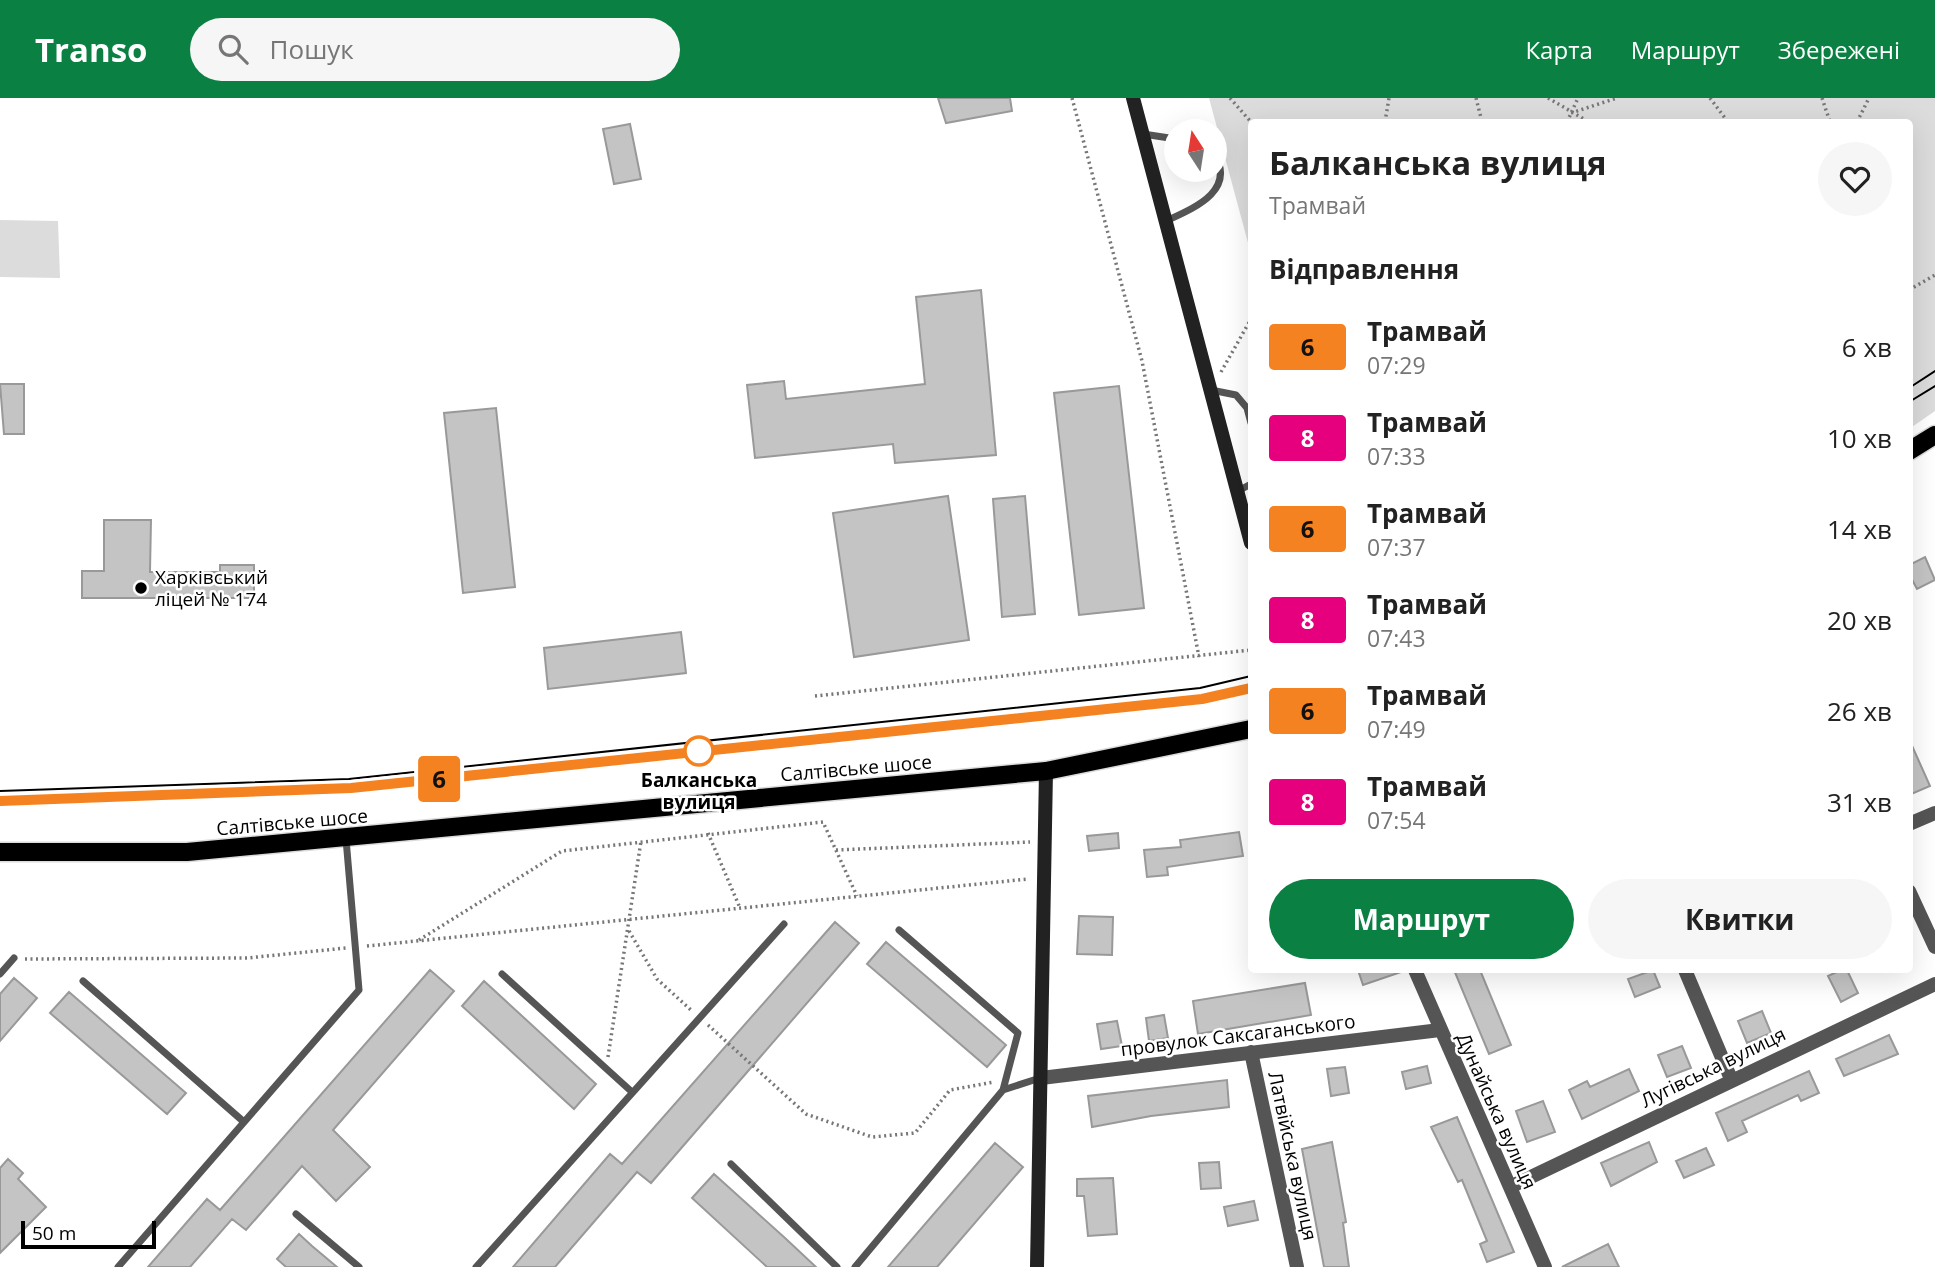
<!DOCTYPE html>
<html lang="uk">
<head>
<meta charset="utf-8">
<style>
  :root { --surface:#fff; --page:#f6f6f6; --text:#222; --muted:#767676; --accent:#0b8043 }
  body { margin:0; font-family:"Open Sans",sans-serif; background:var(--page); color:var(--text); height:100vh; display:flex; flex-direction:column; font-size:26px; white-space:nowrap }
  * { box-sizing:border-box; margin:0 }
  p { font-size:23px; color:var(--muted) }
  .icon { flex:none; width:38px; height:38px; fill:none; stroke:currentColor; stroke-width:2; stroke-linecap:round; stroke-linejoin:round }
  .map { position:relative; flex:1; overflow:hidden }
  .side { position:absolute; left:1248px; top:21px; width:665px; height:854px; display:flex; flex-direction:column; background:var(--surface); border-radius:7px; box-shadow:0 7px 28px #0002 }
  .side>* { flex:none }
  .badge { padding:0 14px; border-radius:5px; font-size:24px; line-height:46px }
  .needle { width:46px; rotate:348deg }
  .fabs { position:absolute; left:1164px; top:21px; display:grid; gap:14px }
  .fabs a { display:grid; place-items:center; width:63px; height:63px; border-radius:50%; background:var(--surface); box-shadow:0 7px 28px #0002; font-size:35px }
  .scale { position:absolute; left:21px; bottom:18px; width:135px; box-sizing:border-box; padding-left:7px; border:4px solid #000; border-top:0; font-size:19px; line-height:24px; white-space:nowrap; color:#000; -webkit-text-stroke:5px #fff; paint-order:stroke }
  .map>.badge { position:absolute; translate:-50% -50%; box-shadow:0 0 0 4px #fff }
  h2 { padding:0 21px; font-size:26px; line-height:63px }
  .round { display:grid; place-items:center; flex:none; width:74px; height:74px; border-radius:37px; background:var(--page) }
  .head { display:flex; align-items:center; justify-content:space-between; height:119px; padding:0 21px }
  h1 { font-size:33px; font-weight:700; line-height:52px }
  .action { display:flex; gap:14px; margin-top:auto; padding:14px 21px }
  .action a { flex:1; height:80px; border-radius:42px; background:var(--accent); color:#fff; font-size:28px; font-weight:700; line-height:80px; text-align:center }
  .action a+a { background:var(--page); color:var(--text) }
  ul { padding:0; list-style:none }
  li { display:flex; align-items:center; gap:21px; height:91px; padding:0 21px }
  li div { flex:1 }
  li b { display:block; font-size:26px }
  li em { font-style:normal }
  li .badge { min-width:77px; font-weight:700; text-align:center }
  header { display:flex; align-items:center; gap:42px; box-sizing:border-box; height:98px; padding:0 35px; background:var(--accent); color:#fff }
  header strong { font-size:33px }
  nav { display:flex; gap:38px; margin-inline-start:auto; font-size:24px }
  .search { width:490px; height:63px; background:var(--page); display:flex; align-items:center; gap:18px; box-sizing:border-box; padding:0 24px; border-radius:38px; color:var(--muted); font-size:26px }
  .map>svg:first-child { display:block }
  .green { fill:#dcdcdc }
  .building { fill:#c4c4c4; stroke:#999; stroke-width:2 }
  .lines { fill:none; stroke-linecap:round; stroke-linejoin:round }
  .primary-casing { stroke:#dbdbdb; stroke-width:21 }
  .path { stroke:#777; stroke-width:3.5; stroke-dasharray:2 3.5; stroke-linecap:butt }
  .lane { stroke:#555; stroke-width:7 }
  .street { stroke:#555; stroke-width:14 }
  .secondary { stroke:#222; stroke-width:14 }
  .primary { stroke:#000; stroke-width:18 }
  .tram { stroke:#000; stroke-width:2 }
  .line-casing { stroke:#fff; stroke-width:16 }
  .line { stroke:#f58220; stroke-width:10 }
  .poi-dot { fill:#000; stroke:#fff; stroke-width:2.5 }
  .stop-dot { fill:#fff; stroke:#f58220; stroke-width:3.5 }
  .labels { text-anchor:middle; stroke-width:5; stroke-linejoin:round; paint-order:stroke }
  .poi-label { font-size:19px; fill:#000; stroke:#fff; text-anchor:start }
  .street-label { font-size:19px; fill:#000; stroke:#fff }
  .stop-label { font-size:19px; font-weight:bold; fill:#000; stroke:#fff }
</style>
</head>
<body>
<header>
<strong>Transo</strong>
<div class="search"><svg class="icon" aria-label="search" viewBox="0 0 24 24"><circle cx="10" cy="10" r="6"/><path d="M15 15l6 6"/></svg>Пошук</div>
<nav><a>Карта</a><a>Маршрут</a><a>Збережені</a></nav>
</header>
<div class="map">
<svg width="1935" height="1169" viewBox="0 0 1935 1169">
  <rect width="100%" height="100%" fill="#fff"/>
  <path class="green" d="M1209,0H1935V313L1909,331V24H1251V156Z
    M0,122L58,123L60,180L0,179Z"/>
  <path class="building" d="M938,0H1010L1012,13L946,25Z
    M630,26L641,81L614,86L603,31Z
    M981,192L996,357L895,365L893,346L755,360L747,287L784,283L786,301L925,286L916,199Z
    M0,286H24V336H4Z
    M1119,288L1144,510L1079,517L1054,295Z
    M496,310L515,489L463,495L444,315Z
    M948,398L969,542L854,559L833,415Z
    M1025,398L1035,516L1002,519L993,401Z
    M104,422H151L150,474H220V467H254V500H82V473H104Z
    M1925,459L1935,482L1917,491L1909,476V467Z
    M681,534L686,575L548,591L544,550Z
    M1909,641L1930,688L1909,697Z
    M1239,734L1243,758L1167,769L1168,777L1147,779L1144,752L1181,749L1180,742Z
    M1118,735L1119,750L1089,753L1087,738Z
    M1079,818L1113,819L1112,857L1077,856Z
    M835,824L859,845L651,1085L637,1074L555,1169H513L610,1056L622,1066Z
    M886,844L1006,947L987,969L867,866Z
    M430,872L454,893L333,1032L370,1069L336,1103L302,1068L246,1132L232,1121L190,1169H148L207,1101L220,1112Z
    M1358,872H1401V874L1363,887Z
    M1454,872H1480L1511,947L1489,956Z
    M1653,872L1660,889L1635,899L1628,881Z
    M1841,872H1847L1858,895L1841,904L1828,878Z
    M14,880L37,900L0,943V896Z
    M484,883L596,986L574,1011L462,908Z
    M1305,885L1311,917L1198,936L1193,903Z
    M69,894L186,995L167,1016L50,915Z
    M1762,913L1771,935L1747,945L1738,923Z
    M1164,917L1168,940L1149,943L1146,920Z
    M1117,923L1122,948L1101,951L1097,926Z
    M1889,937L1898,956L1844,978L1836,961Z
    M1682,948L1691,970L1667,979L1658,957Z
    M1427,968L1431,985L1406,991L1402,974Z
    M1345,969L1349,995L1331,998L1327,971Z
    M1629,971L1639,993L1582,1021L1569,992L1587,983L1590,989Z
    M1809,973L1819,995L1801,1003L1798,997L1742,1023L1747,1034L1728,1043L1716,1015Z
    M1227,982L1229,1009L1151,1018L1092,1029L1088,998Z
    M1543,1003L1555,1034L1527,1044L1516,1013Z
    M1457,1019L1514,1154L1487,1164L1480,1146L1487,1143L1462,1082L1458,1084L1431,1029Z
    M1332,1044L1346,1124L1343,1125L1349,1169H1324L1302,1051Z
    M1649,1044L1657,1064L1611,1088L1601,1065Z
    M995,1045L1023,1069L937,1169H888Z
    M1706,1050L1714,1067L1684,1080L1676,1063Z
    M8,1061L23,1075L18,1081L46,1109L0,1155V1070Z
    M1219,1064L1221,1090L1201,1091L1199,1065Z
    M714,1076L785,1140L816,1169H767L692,1100Z
    M1113,1080L1117,1136L1088,1138L1084,1098H1077V1081Z
    M1254,1103L1258,1122L1228,1128L1224,1109Z
    M299,1136L312,1148L337,1169H286L277,1161Z
    M1608,1146L1619,1169H1562Z"/>
  <g class="lines">
    <g class="primary-casing">
      <path id="primary" d="M1909,353L1935,337
        M0,754H187L1046,673L1251,631"/>
    </g>
    <path class="path" d="M1072,0L1142,263L1199,559
      M1230,0L1251,24
      M1476,0L1482,24
      M1548,0L1589,24
      M1710,0L1728,24
      M1822,0L1830,24
      M1571,15L1617,0
      M1385,24L1389,0
      M1567,24L1578,0
      M1857,24L1869,0
      M1909,192L1935,177
      M1221,274L1251,221
      M815,598L1251,552
      M708,735L740,810
      M836,752L1030,744
      M629,833L657,881L692,913
      M419,842L562,753L823,724L857,798
      M367,848L1028,781
      M25,861L247,860L346,850
      M708,927L806,1016L872,1039L915,1035L950,992L994,984
      M608,959L641,743"/>
    <path class="lane" d="M1143,36L1176,41
      M1166,123C1194,110 1237,93 1214,55
      M1211,292L1236,297L1247,310L1251,325
      M1238,393L1251,386
      M899,832L1018,935L1003,992
      M0,876L14,860
      M502,876L632,994
      M83,883L244,1024
      M731,1066L837,1169
      M296,1116L359,1169
      M118,1169L359,892L346,741
      M476,1169L784,826
      M855,1169L1003,992L1040,980"/>
    <path class="street" d="M1909,726L1935,715
      M1909,793L1935,849
      M1415,872L1545,1169
      M1685,872L1731,981
      M1251,954L1297,1169
      M1041,980L1440,932
      M1510,1089L1935,886"/>
    <path class="secondary" d="M1133,0L1251,445
      M1037,1169L1046,673"/>
    <use href="#primary" class="primary"/>
    <path class="tram" d="M1909,290L1935,273
      M1909,304L1935,288
      M1070,615L1202,601L1251,590
      M0,693L349,681L1200,590L1251,578"/>
  </g>
  <g class="lines">
    <g class="line-casing">
      <path id="line" d="M0,703L351,690L1202,601L1251,590"/>
    </g>
    <use href="#line" class="line"/>
  </g>
  <circle class="poi-dot" cx="141" cy="490" r="7"/>
  <circle class="stop-dot" cx="699" cy="653" r="14"/>
  <g class="labels">
    <g class="poi-label">
      <text x="155" y="486">Харківський<tspan x="155" dy="22">ліцей № 174</tspan></text>
    </g>
    <g class="street-label">
      <text transform="translate(856 670) rotate(-5)" y="7">Салтівське шосе</text>
      <text transform="translate(292 724) rotate(-5)" y="7">Салтівське шосе</text>
      <text transform="translate(1238 937) rotate(-7)" y="7">провулок Саксаганського</text>
      <text transform="translate(1713 969) rotate(-26)" y="7">Лугівська вулиця</text>
      <text transform="translate(1497 1013) rotate(66)" y="7">Дунайська вулиця</text>
      <text transform="translate(1293 1058) rotate(78)" y="7">Латвійська вулиця</text>
    </g>
    <g class="stop-label">
      <text x="699" y="689">Балканська<tspan x="699" dy="22">вулиця</tspan></text>
    </g>
  </g>
</svg>
<div class="fabs">
<a><svg class="needle" viewBox="-14 -14 28 28"><path d="M0-13l5 13h-10z" fill="#e53935"/><path d="M0 13l5-13h-10z" fill="#767676"/></svg></a>
</div>
<div class="scale">50 m</div>
<b class="badge" style="left:439px;top:681px;background:#f58220;color:#111">6</b>
<section class="side">
<div class="head"><div><h1>Балканська вулиця</h1><p>Трамвай</p></div><a class="round"><svg class="icon" aria-label="heart" viewBox="0 0 24 24"><path d="M12 20l-8-8c-3-5 5-10 8-4 3-6 11-1 8 4z"/></svg></a></div>
<h2>Відправлення</h2>
<ul>
<li><span class="badge" style="background:#f58220;color:#111">6</span><div><b>Трамвай</b><p>07:29</p></div><em>6 хв</em></li>
<li><span class="badge" style="background:#e6007e;color:#fff">8</span><div><b>Трамвай</b><p>07:33</p></div><em>10 хв</em></li>
<li><span class="badge" style="background:#f58220;color:#111">6</span><div><b>Трамвай</b><p>07:37</p></div><em>14 хв</em></li>
<li><span class="badge" style="background:#e6007e;color:#fff">8</span><div><b>Трамвай</b><p>07:43</p></div><em>20 хв</em></li>
<li><span class="badge" style="background:#f58220;color:#111">6</span><div><b>Трамвай</b><p>07:49</p></div><em>26 хв</em></li>
<li><span class="badge" style="background:#e6007e;color:#fff">8</span><div><b>Трамвай</b><p>07:54</p></div><em>31 хв</em></li>
</ul>
<div class="action"><a>Маршрут</a><a>Квитки</a></div>
</section>
</div>
</body>
</html>
